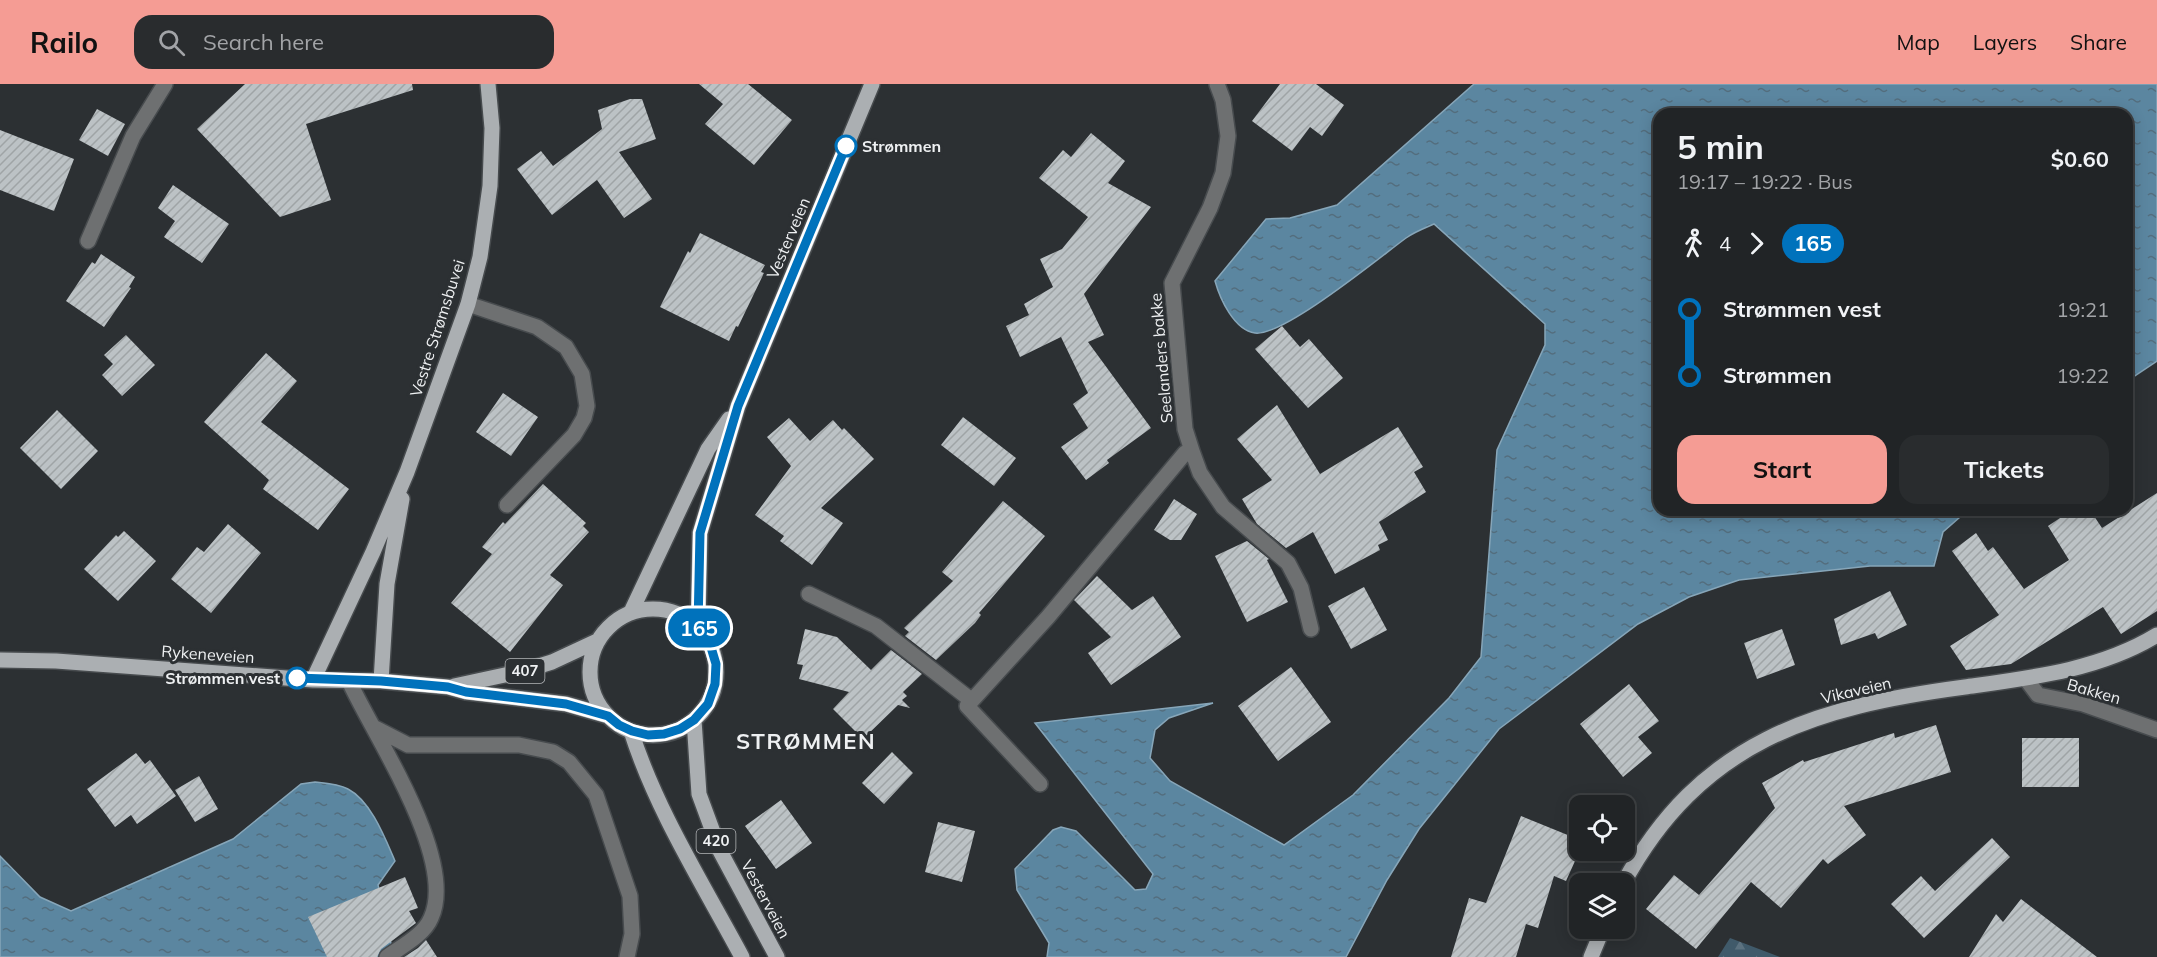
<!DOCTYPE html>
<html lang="en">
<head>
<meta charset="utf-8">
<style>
  :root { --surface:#212426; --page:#292c2e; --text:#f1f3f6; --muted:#a2a4a7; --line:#3e4143; --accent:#f59c94 }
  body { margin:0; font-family:Mulish,sans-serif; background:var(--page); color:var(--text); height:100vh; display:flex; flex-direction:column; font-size:22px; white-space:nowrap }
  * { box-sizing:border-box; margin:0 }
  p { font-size:20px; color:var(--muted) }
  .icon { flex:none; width:33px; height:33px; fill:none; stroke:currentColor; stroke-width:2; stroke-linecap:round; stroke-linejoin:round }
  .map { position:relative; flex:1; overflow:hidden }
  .side { position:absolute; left:1653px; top:24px; width:480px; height:408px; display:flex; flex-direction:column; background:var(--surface); border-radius:18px; box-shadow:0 3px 15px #0003,0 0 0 2px var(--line) }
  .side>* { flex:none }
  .badge { padding:0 12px; border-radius:20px; font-size:21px; line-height:39px }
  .controls { position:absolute; left:1569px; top:711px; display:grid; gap:12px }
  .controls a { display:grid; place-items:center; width:66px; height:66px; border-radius:12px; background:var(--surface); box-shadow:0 3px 15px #0003,0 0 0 2px var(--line); font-size:30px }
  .map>.badge { position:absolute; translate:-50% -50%; box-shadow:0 0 0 3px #fff }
  .legs { display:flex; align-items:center; gap:9px; height:66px; padding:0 24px; font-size:20px }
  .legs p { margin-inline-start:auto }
  .overview { display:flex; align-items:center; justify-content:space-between; height:102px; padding:0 24px }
  h1 { font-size:33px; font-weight:700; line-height:45px }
  .primary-button { display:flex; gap:12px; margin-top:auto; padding:12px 24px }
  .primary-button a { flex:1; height:69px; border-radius:18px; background:var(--accent); color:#111; font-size:24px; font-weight:700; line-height:69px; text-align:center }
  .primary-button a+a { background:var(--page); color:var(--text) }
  ul { padding:0 24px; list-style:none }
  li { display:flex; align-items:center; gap:21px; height:66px; font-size:22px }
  li i { display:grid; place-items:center; width:9px; height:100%; margin:0 8px; background:currentColor }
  li i::after { content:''; width:15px; height:15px; margin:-8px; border:4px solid; border-radius:50%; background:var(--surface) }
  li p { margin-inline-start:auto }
  li:first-child i { background:linear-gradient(#0000 50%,currentColor 0) }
  li:last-child i { background:linear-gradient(currentColor 50%,#0000 0) }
  header { display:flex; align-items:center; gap:36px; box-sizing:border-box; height:84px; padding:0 30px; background:var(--accent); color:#111 }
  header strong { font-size:28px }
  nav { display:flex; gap:33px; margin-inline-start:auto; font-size:21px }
  .search { width:420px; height:54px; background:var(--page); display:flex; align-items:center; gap:15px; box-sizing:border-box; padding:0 21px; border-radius:18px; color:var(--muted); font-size:22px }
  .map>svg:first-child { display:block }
  .forest { fill:url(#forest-firs) }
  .water { fill:url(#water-ripples); stroke:#87a6b9; stroke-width:1.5 }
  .building { fill:url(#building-hatch) }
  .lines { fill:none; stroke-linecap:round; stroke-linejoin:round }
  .minor-casing { stroke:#474b4e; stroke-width:18 }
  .major-casing { stroke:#474b4e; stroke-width:18 }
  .minor { stroke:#6e7071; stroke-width:15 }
  .major { stroke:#abafb2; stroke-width:15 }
  .line-1-casing { stroke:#fff; stroke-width:14 }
  .line-1 { stroke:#0072bc; stroke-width:9 }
  .stop-1-dot { fill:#fff; stroke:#0072bc; stroke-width:3 }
  .labels { text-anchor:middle; stroke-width:6; stroke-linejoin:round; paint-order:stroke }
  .shield { fill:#2c3033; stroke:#b4b6b9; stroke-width:1.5 }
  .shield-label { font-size:15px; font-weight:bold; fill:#eef0f2 }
  .stop-label { font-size:16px; font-weight:bold; fill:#eef0f2; stroke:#2c3033; text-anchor:start }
  .street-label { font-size:16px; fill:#eef0f2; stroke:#2c3033 }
  .district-label { font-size:22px; font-weight:bold; letter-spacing:1.5px; fill:#eef0f2; stroke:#2c3033 }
</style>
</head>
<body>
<header>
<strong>Railo</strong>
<div class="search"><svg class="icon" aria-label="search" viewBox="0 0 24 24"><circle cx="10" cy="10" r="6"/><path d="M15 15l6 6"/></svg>Search here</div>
<nav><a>Map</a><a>Layers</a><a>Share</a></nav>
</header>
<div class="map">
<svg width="2157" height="873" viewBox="0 0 2157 873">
  <defs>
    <pattern id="forest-firs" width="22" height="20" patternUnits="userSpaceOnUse" patternTransform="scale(1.5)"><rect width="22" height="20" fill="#405a6a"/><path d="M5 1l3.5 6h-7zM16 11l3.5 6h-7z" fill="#5c7280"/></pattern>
    <pattern id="water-ripples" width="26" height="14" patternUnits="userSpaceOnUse" patternTransform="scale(1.5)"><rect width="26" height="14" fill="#5b86a0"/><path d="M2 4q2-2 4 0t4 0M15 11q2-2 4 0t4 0" fill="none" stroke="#536d7d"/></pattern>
    <pattern id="building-hatch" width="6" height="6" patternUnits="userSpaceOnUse" patternTransform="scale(1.5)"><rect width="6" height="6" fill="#bcc2c5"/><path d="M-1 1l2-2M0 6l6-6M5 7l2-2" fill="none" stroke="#9fa4a6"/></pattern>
  </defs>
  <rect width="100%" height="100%" fill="#2c3033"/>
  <path class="forest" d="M1730,854L1780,873H1718Z"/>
  <path class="water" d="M1474,0H2157V277L2127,297V30H1659V426H1968L1943,448L1934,482H1870L1739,496L1689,513L1638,540L1499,645L1419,745L1387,796L1346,873H1047L1049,859L1017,806L1015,785L1053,746L1061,743L1076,747L1135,806L1146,805L1153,790L1035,639L1213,619L1169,634L1155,646L1150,674L1170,697L1284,761L1353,711L1449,614L1481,573L1497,366L1545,261V240L1434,140C1425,144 1414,148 1406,154C1380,173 1283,253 1255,249C1234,246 1220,215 1215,197L1266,135L1290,134L1337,121Z
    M315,698C325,699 339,700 348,705C371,717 385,754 395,777L378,801L394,873H0V772L40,813L71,827L233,755L301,700Z"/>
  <path class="building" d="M245,0H412L413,6L306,40L331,116L280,133L197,45Z
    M699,0H748L792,36L754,81L705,40L723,20Z
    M1280,0H1316L1344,21L1322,52L1310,43L1292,67L1252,37Z
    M630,15H642L656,55L619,68L652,115L624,134L597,96L552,131L517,85L541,67L553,82L602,45L598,26Z
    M97,25L125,40L108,72L79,56Z
    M0,46L74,75L54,127L0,106Z
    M1091,49L1125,77L1108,99L1151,123L1084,210L1104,251L1088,258L1151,344L1107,376L1109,379L1086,396L1061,363L1088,344L1073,320L1088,309L1061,253L1020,273L1006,242L1029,231L1024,220L1053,203L1040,175L1062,165L1088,133L1039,94L1063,66L1071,73Z
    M173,101L229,140L202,179L164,153L175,137L158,124Z
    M700,149L765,181L761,188L764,189L738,243L736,242L729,257L660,223L688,167L690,169Z
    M101,170L135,193L129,203L131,204L104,243L66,217L92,178L95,180Z
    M1282,242L1300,263L1309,255L1343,294L1308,324L1255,265Z
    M126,251L155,281L122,312L102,291L113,280L104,271Z
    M266,269L297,297L261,338L349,405L318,446L263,405L269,396L204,338Z
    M503,309L538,333L511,372L476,348Z
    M1277,321L1320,390L1398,343L1423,383L1414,388L1426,408L1379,438L1388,456L1378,461L1380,466L1335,490L1313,448L1286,464L1257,440L1242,415L1272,396L1237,355Z
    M57,326L98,367L61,405L20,364Z
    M963,333L1016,374L994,402L941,361Z
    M789,334L810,357L833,336L842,346L844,344L874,375L821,424L843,439L812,481L780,457L784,452L755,431L791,382L767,353Z
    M543,400L586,439L583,442L589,448L550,491L563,501L510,568L451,519L492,470L482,463L503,438L505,440Z
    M2157,409V527L2121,550L2103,523L2011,580L1966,586L1950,562L1999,531L1952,467L1976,449L1988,467L1993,463L2024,505L2069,476L2048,442L2072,426H2090L2102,444Z
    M1174,415L1197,430L1181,456H1170L1154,446Z
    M1003,417L1045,452L979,529L981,531L975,539L936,576L905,552L909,548L904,544L953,497L942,488Z
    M228,440L261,469L211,529L171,495L197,463L204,468Z
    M124,447L156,477L118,517L84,485L116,451L118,453Z
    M1247,457L1269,475L1267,476L1288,518L1247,538L1215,472Z
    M1097,492L1132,526L1153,512L1181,553L1111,601L1088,569L1111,553L1074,516Z
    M1364,503L1387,546L1351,565L1328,522Z
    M1890,507L1907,541L1878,555L1875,549L1841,561L1834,535Z
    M805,545L837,553L871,586L891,566L922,590L903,608L907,612L902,616L910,624L898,621L863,655L833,625L849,608L799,595L803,581L797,580Z
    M1782,545L1795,581L1757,595L1744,559Z
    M1291,583L1331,638L1278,677L1238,622Z
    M1629,600L1659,637L1638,653L1652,669L1623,693L1580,640Z
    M1936,641L1951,688L1844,722L1866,751L1828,780L1823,775L1781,824L1751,798L1696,865L1646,825L1674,791L1699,811L1775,724L1762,699L1803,676L1804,678L1894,649L1895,654Z
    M2022,654H2079V703H2022Z
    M892,668L913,689L884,720L862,699Z
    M136,669L145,680L150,676L176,712L137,740L131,731L115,743L87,705Z
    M199,692L218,725L195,738L175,706Z
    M781,716L812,759L776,785L745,742Z
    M1521,732L1580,756V766L1566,797L1554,792L1538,844L1526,840L1516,873H1451L1469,814L1486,819Z
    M938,738L975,747L962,798L925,788Z
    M1992,754L2010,773L1924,854L1891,820L1921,792L1935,807Z
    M405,793L418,824L409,827L416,839L381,865L377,873H327L308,833Z
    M2021,815L2097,873H1969L1996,830L2003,838Z
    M426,856L437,873H404L418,864Z"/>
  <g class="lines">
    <g class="minor-casing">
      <path id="minor" d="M88,157L133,52L165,0
        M468,220L537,243L566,263L582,290L587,322L584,334L574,351L507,421
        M1192,367L1200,389L1223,423L1288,479L1301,504L1311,545
        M809,510L876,542L971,616
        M2026,595L2038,611L2083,620L2157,646
        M349,597C374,652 458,775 431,834C424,851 402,862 387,873
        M375,644L408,661H519L553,668L569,678L596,711L630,812L632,850L627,873
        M1040,700L967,622L1048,533L1185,369L1192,367L1185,345L1172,199L1210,124L1223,89L1228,52L1223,16L1217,0"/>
    </g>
    <g class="major-casing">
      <path id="major" d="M590 588a63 63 0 1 1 126 0a63 63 0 1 1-126 0Z
        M631,528L708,365L729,335
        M698,543L700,449L738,322L872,0
        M0,576L56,577L313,596L381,597L448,603L466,608L566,620L608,632
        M313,596L373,468L407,388L468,220L480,173L490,102L492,44L488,0
        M381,597L387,500L402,415
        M454,602L523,587L552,578L597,557
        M694,636L699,710L720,767L777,873
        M631,647C656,726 703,800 742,873
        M1623,800C1700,657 1814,623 1965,603C2030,594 2100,586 2157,551
        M1591,873L1603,844"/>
    </g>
    <use href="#minor" class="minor"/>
    <use href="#major" class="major"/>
  </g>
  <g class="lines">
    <g class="line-1-casing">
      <path id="line-1" d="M297,594L381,597L448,603L466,608L566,620L608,632L619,641L632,647L648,651L664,650L680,645L694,636L708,620L715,600L716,580L710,560L698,543L700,449L738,322L846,62"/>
    </g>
    <use href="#line-1" class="line-1"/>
  </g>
  <g class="stop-1-dot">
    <circle cx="846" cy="62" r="10"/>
    <circle cx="297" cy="594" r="10"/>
  </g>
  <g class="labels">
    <g class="shield">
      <rect x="505.5" y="575" width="39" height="24" rx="4.5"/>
      <rect x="696.5" y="745" width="39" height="24" rx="4.5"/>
    </g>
    <g class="shield-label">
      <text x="525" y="592">407</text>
      <text x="716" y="762">420</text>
    </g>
    <g class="stop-label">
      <text x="862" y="68">Strømmen</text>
      <text x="280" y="600" text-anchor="end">Strømmen vest</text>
    </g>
    <g class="street-label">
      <text transform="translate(788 154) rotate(-67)" y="6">Vesterveien</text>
      <text transform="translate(437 244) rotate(-72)" y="6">Vestre Strømsbuvei</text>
      <text transform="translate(1161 274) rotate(-95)" y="6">Seelanders bakke</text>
      <text transform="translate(208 570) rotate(4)" y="6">Rykeneveien</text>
      <text transform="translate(1856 606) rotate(-13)" y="6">Vikaveien</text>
      <text transform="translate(2094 607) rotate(16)" y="6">Bakken</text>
      <text transform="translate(766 815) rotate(62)" y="6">Vesterveien</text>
    </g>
    <g class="district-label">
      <text x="806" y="665">STRØMMEN</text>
    </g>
  </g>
</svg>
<div class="controls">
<a><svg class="icon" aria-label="locate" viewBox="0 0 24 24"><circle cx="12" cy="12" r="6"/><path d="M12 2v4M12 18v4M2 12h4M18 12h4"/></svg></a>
<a><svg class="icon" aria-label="layers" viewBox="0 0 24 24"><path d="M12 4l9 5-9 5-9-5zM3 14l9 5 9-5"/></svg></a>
</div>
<b class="badge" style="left:699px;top:544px;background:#0072bc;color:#fff">165</b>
<section class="side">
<div class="overview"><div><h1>5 min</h1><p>19:17 – 19:22 · Bus</p></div><b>$0.60</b></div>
<div class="legs"><svg class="icon" aria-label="walk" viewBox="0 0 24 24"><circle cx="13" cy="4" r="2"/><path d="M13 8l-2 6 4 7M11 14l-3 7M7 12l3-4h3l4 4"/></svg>4<svg class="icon" aria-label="forward" viewBox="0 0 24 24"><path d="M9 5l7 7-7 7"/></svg><b class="badge" style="background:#0072bc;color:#fff">165</b></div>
<ul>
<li><i style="color:#0072bc"></i><b>Strømmen vest</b><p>19:21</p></li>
<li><i style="color:#0072bc"></i><b>Strømmen</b><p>19:22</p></li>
</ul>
<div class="primary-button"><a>Start</a><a>Tickets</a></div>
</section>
</div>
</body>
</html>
